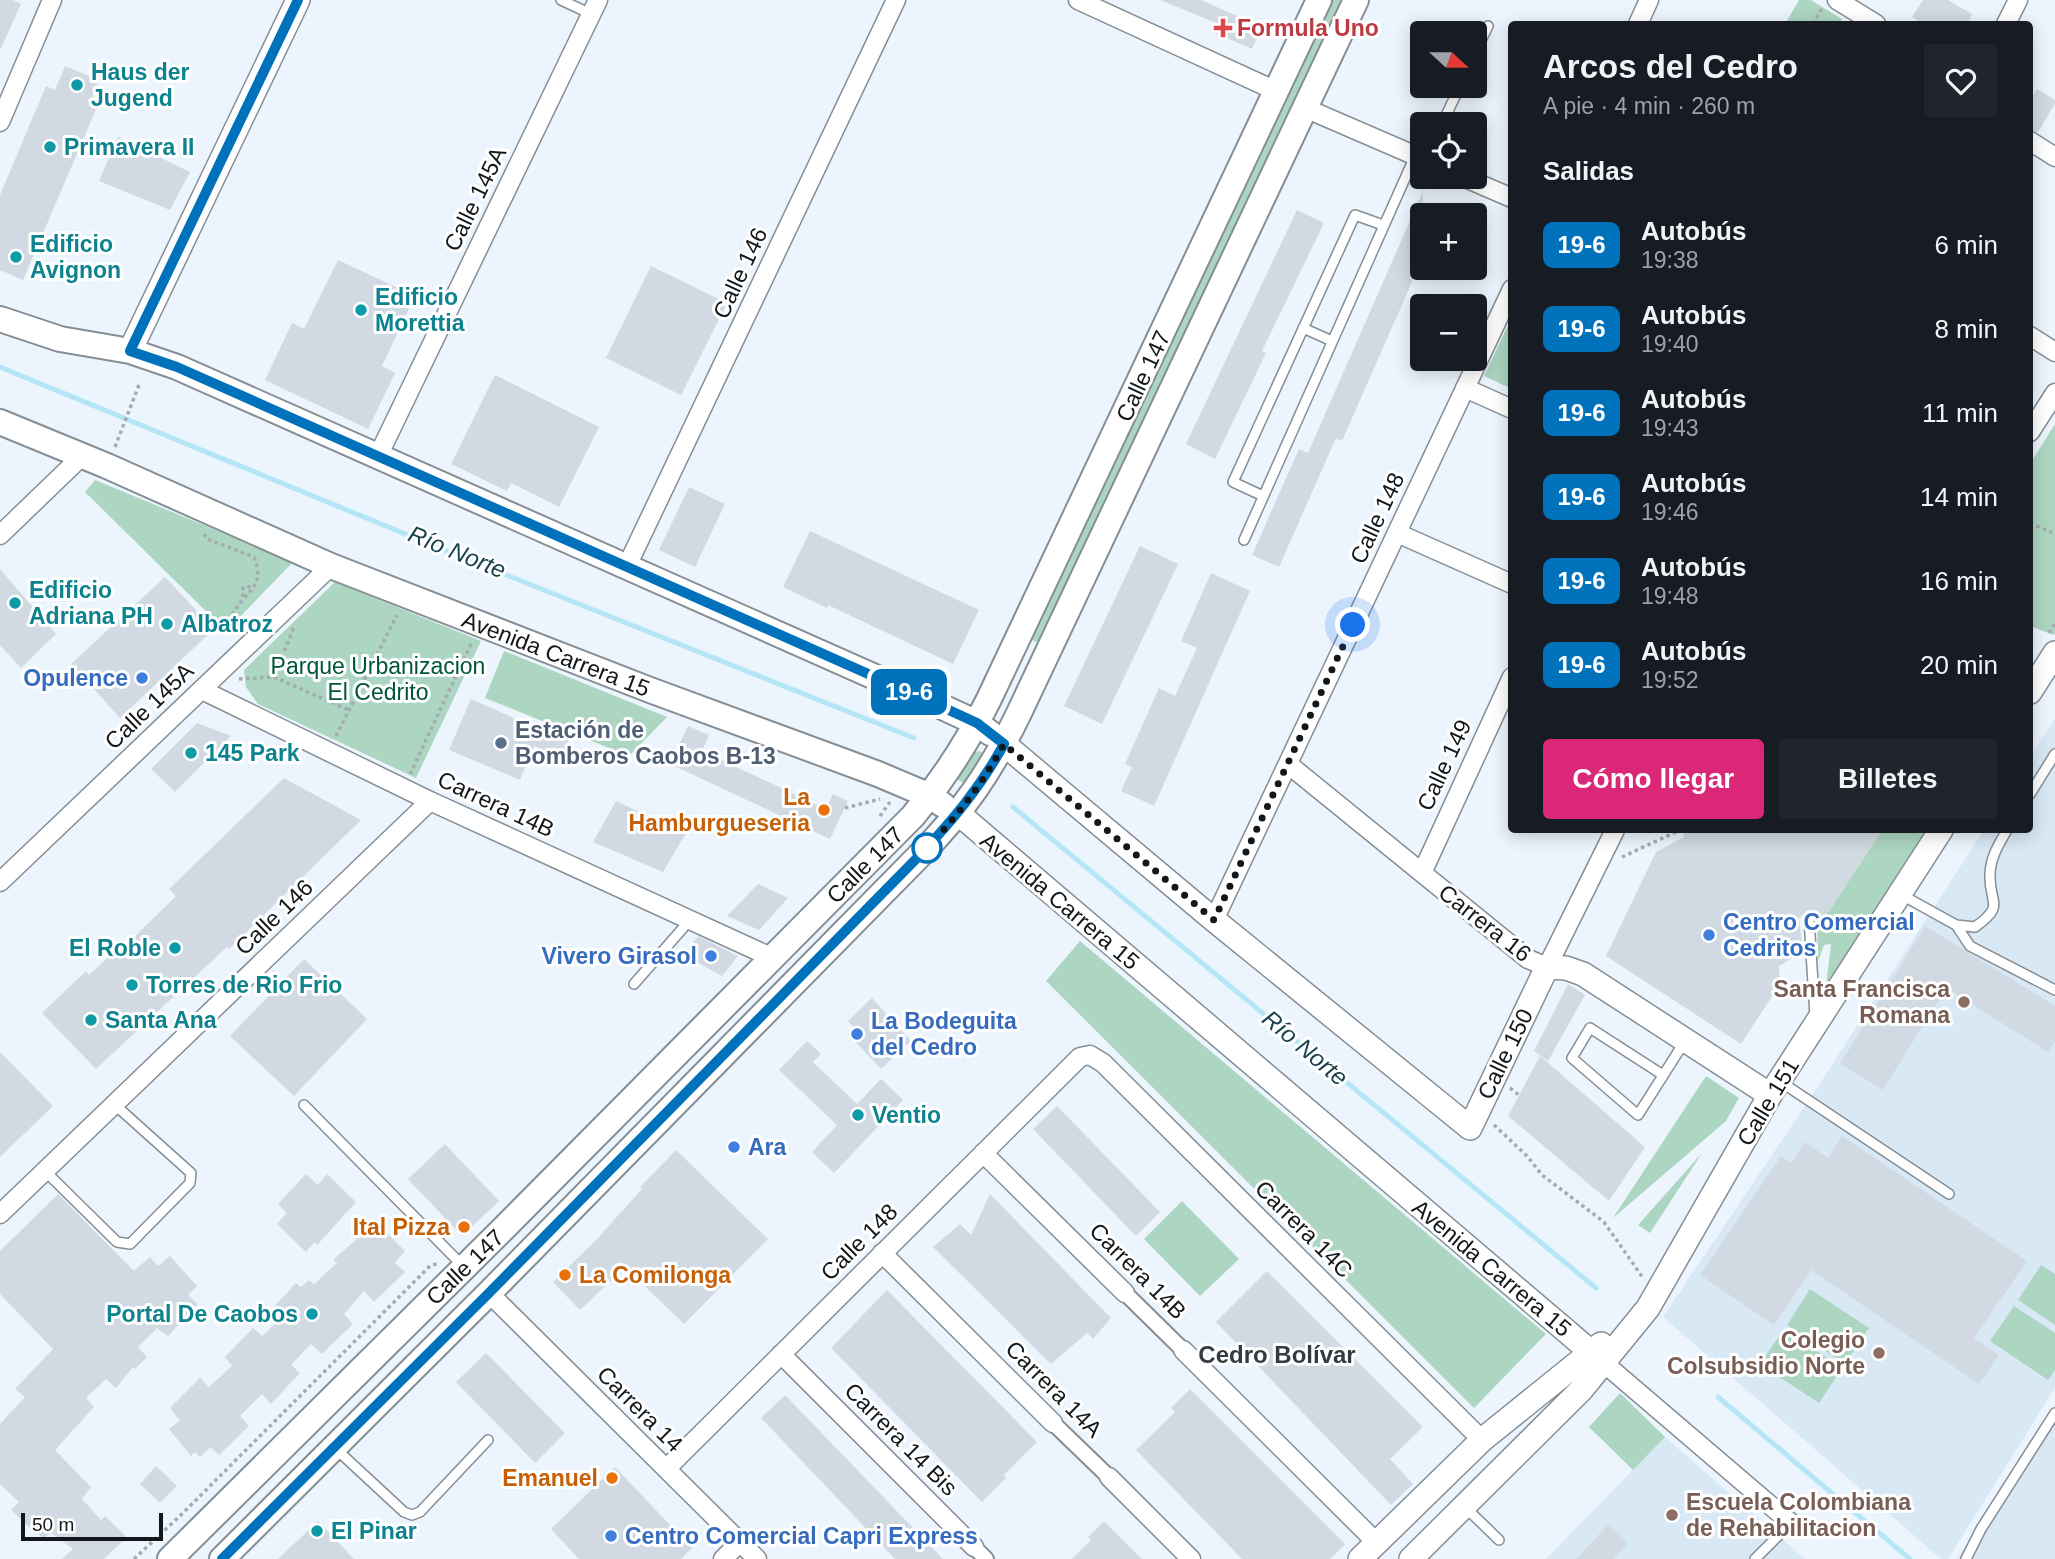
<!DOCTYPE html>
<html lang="es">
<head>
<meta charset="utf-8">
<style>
  :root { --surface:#171b24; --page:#20242c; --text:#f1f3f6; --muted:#9ea1a6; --accent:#db2777 }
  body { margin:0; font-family:Arial,sans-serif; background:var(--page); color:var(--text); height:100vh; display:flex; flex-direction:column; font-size:26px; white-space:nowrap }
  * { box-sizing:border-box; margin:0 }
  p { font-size:23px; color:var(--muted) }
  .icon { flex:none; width:38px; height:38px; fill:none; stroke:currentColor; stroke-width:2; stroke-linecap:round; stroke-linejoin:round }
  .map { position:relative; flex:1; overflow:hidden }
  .sheet { position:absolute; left:1508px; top:21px; width:525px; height:812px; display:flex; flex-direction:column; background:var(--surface); border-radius:7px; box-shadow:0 4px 18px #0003 }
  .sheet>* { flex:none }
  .badge { padding:0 14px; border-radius:10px; font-size:24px; line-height:46px }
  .needle { width:46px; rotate:111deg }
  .controls { position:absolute; left:1410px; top:21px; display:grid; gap:14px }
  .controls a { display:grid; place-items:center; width:77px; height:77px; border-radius:7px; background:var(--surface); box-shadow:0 4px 18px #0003; font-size:35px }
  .scale { position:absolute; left:21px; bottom:18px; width:142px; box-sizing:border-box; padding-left:7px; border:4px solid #131719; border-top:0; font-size:19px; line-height:24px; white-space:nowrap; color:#131719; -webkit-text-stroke:5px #fff; paint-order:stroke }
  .you { position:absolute; width:35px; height:35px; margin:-18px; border:5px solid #fff; border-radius:50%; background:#1a73e8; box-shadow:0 0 0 10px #1a73e833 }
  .map>.badge { position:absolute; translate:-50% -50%; box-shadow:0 0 0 4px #fff }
  h2 { padding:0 35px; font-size:26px; line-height:63px }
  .round { display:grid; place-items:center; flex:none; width:74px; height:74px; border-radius:7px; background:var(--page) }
  .overview { display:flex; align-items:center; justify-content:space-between; height:119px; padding:0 35px }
  h1 { font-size:33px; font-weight:700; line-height:52px }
  .primary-button { display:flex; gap:14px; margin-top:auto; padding:14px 35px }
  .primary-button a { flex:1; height:80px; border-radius:7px; background:var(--accent); color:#fff; font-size:28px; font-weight:700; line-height:80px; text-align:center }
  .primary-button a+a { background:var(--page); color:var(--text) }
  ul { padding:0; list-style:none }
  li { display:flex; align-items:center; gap:21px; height:84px; padding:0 35px }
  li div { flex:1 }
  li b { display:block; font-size:26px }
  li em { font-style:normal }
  li .badge { min-width:77px; font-weight:700; text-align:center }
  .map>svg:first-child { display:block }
  .built { fill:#d8e8f5 }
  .green { fill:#acd6c1 }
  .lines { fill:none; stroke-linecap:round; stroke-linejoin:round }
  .stream { stroke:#b4e6f6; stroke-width:5 }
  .building { fill:#d1dae2 }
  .service-casing { stroke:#858e95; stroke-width:12 }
  .pedestrian-casing { stroke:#858e95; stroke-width:18 }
  .minor-casing { stroke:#858e95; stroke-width:21 }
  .tertiary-casing { stroke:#858e95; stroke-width:26 }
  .secondary-casing { stroke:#858e95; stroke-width:28 }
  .path { stroke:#a4abb1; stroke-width:3.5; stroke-dasharray:3.5 3.5; stroke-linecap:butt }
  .service { stroke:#fff; stroke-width:9 }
  .pedestrian { stroke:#fff; stroke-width:14 }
  .minor { stroke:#fff; stroke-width:18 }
  .tertiary { stroke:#fff; stroke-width:23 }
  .secondary { stroke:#fff; stroke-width:24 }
  .line-casing { stroke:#fff; stroke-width:16 }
  .line { stroke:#0072bc; stroke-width:10 }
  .walk { stroke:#131719; stroke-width:7; stroke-dasharray:0 12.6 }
  .health-dot { fill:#e0444e; stroke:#fff; stroke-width:2.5 }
  .culture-dot { fill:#0f9aa8; stroke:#fff; stroke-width:2.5 }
  .shop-dot { fill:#3f7fe0; stroke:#fff; stroke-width:2.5 }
  .service-dot { fill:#5c6f8a; stroke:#fff; stroke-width:2.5 }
  .food-dot { fill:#e8710a; stroke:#fff; stroke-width:2.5 }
  .stop-dot { fill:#fff; stroke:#0072bc; stroke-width:3.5 }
  .education-dot { fill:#8d6e63; stroke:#fff; stroke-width:2.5 }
  .labels { text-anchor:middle; stroke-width:6; stroke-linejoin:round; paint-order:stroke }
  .health-label { font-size:23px; font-weight:bold; fill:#be3a42; stroke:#fff; text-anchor:start }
  .culture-label { font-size:23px; font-weight:bold; fill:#0d838f; stroke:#fff; text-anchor:start }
  .street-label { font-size:23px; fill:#131719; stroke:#fff }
  .park-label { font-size:23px; fill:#00563a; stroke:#fff }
  .shop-label { font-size:23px; font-weight:bold; fill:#366cbe; stroke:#fff; text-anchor:start }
  .service-label { font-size:23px; font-weight:bold; fill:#4e5e75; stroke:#fff; text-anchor:start }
  .food-label { font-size:23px; font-weight:bold; fill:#c56008; stroke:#fff; text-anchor:end }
  .education-label { font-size:23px; font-weight:bold; fill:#785e54; stroke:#fff; text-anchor:end }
  .water-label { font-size:24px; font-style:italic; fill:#16424e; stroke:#fff }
  .neighbourhood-label { font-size:24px; font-weight:bold; fill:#333a40; stroke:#fff }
</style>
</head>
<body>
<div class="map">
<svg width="2055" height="1559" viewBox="0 0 2055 1559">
  <rect width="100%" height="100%" fill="#ecf5fd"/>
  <path class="built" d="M2055,718V1388L1948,1559H1941L1663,1317L1815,1091L1984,830H2030V757Z
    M2055,1404V1559H1957Z
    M1665,1437L1805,1559H1546Z"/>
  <path class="green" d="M1326,0H1346L1042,645L1028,638Z
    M1799,0H1811L1842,19L1838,24H1785Z
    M1512,317V389L1484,376Z
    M2055,424V633L2054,635L2030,626V464Z
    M95,480L293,562L232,625L222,627L85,492Z
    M335,582L481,641L416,778L258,704L246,687L244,670Z
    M504,651L667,717L629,756L485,698Z
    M979,751L986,754L966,785L951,775L971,753Z
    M1882,830H1931L1825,994L1831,944L1824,945L1818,961L1817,917L1829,911Z
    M1080,941L1546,1334L1474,1408L1046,981Z
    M1706,1076L1739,1098L1726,1121L1613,1218Z
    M1702,1153L1650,1233L1638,1225Z
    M1182,1201L1239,1259L1200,1296L1144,1239Z
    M2041,1265L2055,1274V1325L2018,1300Z
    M1810,1289L1869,1328L1845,1364L1787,1325Z
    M2014,1306L2055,1333V1370L2048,1380L1990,1341Z
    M1784,1329L1842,1368L1819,1403L1760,1364Z
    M1620,1393L1665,1437L1633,1470L1589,1427Z"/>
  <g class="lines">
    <path class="stream" d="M0,367L444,550L914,738
      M1013,807L1596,1288
      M1718,1397L1910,1559"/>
  </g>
  <path class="building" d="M0,0H13L21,4L0,50Z
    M1160,0H1201L1262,27L1252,49L1215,33L1219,24Z
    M1923,0H1948L1972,14L1968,24H1923L1912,17Z
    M65,66L99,80L89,104L97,107L23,280L0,270V195L46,86L55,90Z
    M2037,89L2055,100V104L2038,132L2030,130V100Z
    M118,137L190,172L170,210L99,181Z
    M1423,191V257L1342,441L1336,438L1279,567L1252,555L1299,449L1308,453Z
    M1297,210L1324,223L1262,351L1266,353L1215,459L1186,444Z
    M338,260L415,296L382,366L395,373L368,429L265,380L292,323L304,329Z
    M651,266L727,303L681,395L606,358Z
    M495,375L599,427L559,507L511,483L507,491L451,464Z
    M689,487L725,504L695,567L659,550Z
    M810,531L979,610L953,664L828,605L827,608L783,587Z
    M1140,546L1178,564L1102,724L1064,706Z
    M0,569L56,634L21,668L0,645Z
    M1211,573L1250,591L1154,806L1121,791L1132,767L1125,764L1159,688L1175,696L1197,648L1181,641Z
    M165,577L214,629L120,718L71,664Z
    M471,699L552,735L554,731L569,739L559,758L534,746L520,780L449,750Z
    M197,723L231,736L175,792L151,769Z
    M688,726L709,735L702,751L826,809L833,794L848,801L830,839L670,764Z
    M284,778L361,820L229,949L227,947L96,1069L42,1013L86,971L89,975L122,944L124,947L176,896L169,889Z
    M616,801L686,833L663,872L593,842Z
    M1683,830H1882L1829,911L1821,917H1816L1813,912L1808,911L1799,918L1803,952L1779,966L1780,984L1741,1044L1606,956L1656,852L1684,837Z
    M758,884L788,898L759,930L727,916Z
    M1925,926L2055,1006V1041L2048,1052L1946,988L1883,1090L1840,1064Z
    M698,936L738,956L722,976L684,955Z
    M304,959L367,1019L294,1096L230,1036Z
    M1568,984L1585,995L1548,1061L1534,1051Z
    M872,998L911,1041L881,1069L848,1034L854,1028L848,1021Z
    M807,1041L821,1054L813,1062L857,1104L881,1079L903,1100L834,1173L812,1152L837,1125L779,1070Z
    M0,1052L53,1106L0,1157Z
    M1540,1056L1645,1147L1609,1201L1508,1116Z
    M1057,1106L1160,1212L1136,1236L1033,1129Z
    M1842,1136L2027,1261L1974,1338L1999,1355L1979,1384L1811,1270L1774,1325L1700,1275L1781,1156L1791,1163L1805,1142L1828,1158Z
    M445,1144L499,1201L462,1236L408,1179Z
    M676,1150L768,1239L684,1324L625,1267L580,1310L553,1282L596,1240L642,1189L640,1187Z
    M306,1174L318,1185L327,1174L356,1202L317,1245L315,1242L306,1252L277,1224L287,1213L278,1204Z
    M58,1194L134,1271L150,1257L158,1266L170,1256L197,1286L188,1295L198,1304L168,1336L157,1328L138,1347L147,1357L135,1369L133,1367L116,1388L106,1379L86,1398L94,1407L55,1450L91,1487L82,1499L101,1520L105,1516L127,1537L104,1559H62L73,1549L51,1533L43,1538L31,1529L11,1510L19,1502L0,1484V1424L25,1397L15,1389L53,1349L0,1294V1251Z
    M990,1194L1111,1318L1093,1339L1087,1333L1051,1364L933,1247L960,1224L971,1235Z
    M376,1222L405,1251L395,1263L405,1272L374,1302L364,1291L344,1314L353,1324L322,1354L311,1344L291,1365L300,1373L271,1404L262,1394L240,1416L249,1426L219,1455L210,1447L200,1457L195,1452L191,1456L169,1429L180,1421L170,1408L200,1378L209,1387L232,1366L225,1357L253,1328L262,1336L283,1316L274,1307L296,1283L301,1287L309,1280L314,1284L337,1263L333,1260Z
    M1267,1271L1423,1427L1390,1459L1413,1484L1391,1505L1216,1322Z
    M887,1290L1037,1442L1004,1475L1006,1478L982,1502L831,1348Z
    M486,1353L565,1433L535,1463L456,1382Z
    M1190,1389L1345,1544L1330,1559H1242L1136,1450L1175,1412L1171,1408Z
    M785,1395L943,1559H895L761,1418Z
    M156,1466L177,1486L160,1503L140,1484Z
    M615,1467L692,1548L681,1559H579L551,1529Z
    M318,1521L354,1559H278Z
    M1104,1521L1142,1559H1072L1091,1540L1088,1537Z
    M1609,1524L1628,1543L1614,1559H1576Z"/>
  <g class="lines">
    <g class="service-casing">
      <path id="service" d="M561,0L591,14
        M1475,53L1488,26
        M1442,124L1460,86
        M1303,328L1332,341
        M1263,496L1233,482L1355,215L1383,225
        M1244,540L1415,156
        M2030,794L2055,754
        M1900,894L1956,925L1975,927C2006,905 1989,904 1990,875C1990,858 1999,844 2007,830
        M1809,918L1815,1017
        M1956,925L1970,946L2055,990
        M634,984L690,920
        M1663,1075L1590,1028L1572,1058L1638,1115L1685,1041
        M1781,1082L1949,1194
        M304,1105L463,1266
        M45,1171L117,1242L130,1244L190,1183L191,1173L114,1104
        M336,1449L404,1512L412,1515L420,1512L488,1440
        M1465,1507L1499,1540
        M1755,1559L1791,1523
        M1966,1559L1981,1529L2055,1413"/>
    </g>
    <g class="pedestrian-casing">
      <path id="pedestrian" d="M1125,1293L1183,1350
        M1053,1423L1109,1477
        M974,1547L986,1559"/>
    </g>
    <g class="minor-casing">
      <path id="minor" d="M1078,0L1276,91
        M1837,0L1876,24
        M1638,24L1649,0
        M2006,24L2018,0
        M1305,108L1423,159
        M0,122L52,0
        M2030,141L2055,157
        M1463,177L1512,198
        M2030,336L2055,352
        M1465,388L1512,409
        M2030,432L2055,393
        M378,456L598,0
        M1397,533L1512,584
        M0,535L82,456
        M627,566L896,0
        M202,690L430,801L773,958
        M1288,764L1528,959L1547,967L1615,830
        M1422,873L1512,677
        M0,882L331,566
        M1214,920L1512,289
        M983,1153L1125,1293
        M0,1214L430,801
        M882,1253L1053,1423
        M489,1293L757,1559
        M1183,1350L1377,1543
        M781,1354L974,1547
        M1605,1364L1791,1523
        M666,1469L1080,1057L1090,1055L1103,1063L1482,1440
        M1109,1477L1191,1559
        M723,1559L740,1542"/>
    </g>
    <g class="tertiary-casing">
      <path id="tertiary" d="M130,351L298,0
        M2030,692L2055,653
        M1004,744L1214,920L1470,1128L1547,967L1566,968L1583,974L1770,1095
        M959,814L1605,1364
        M1360,1559L1482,1440L1601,1344
        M1411,1559L1582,1389L1648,1308L1770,1095L1941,830"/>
    </g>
    <g class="secondary-casing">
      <path id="secondary" d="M0,319L60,339L130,351L177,367L938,705L977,723L990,733
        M0,422L107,466L331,566L650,690L878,774L930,796L943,805
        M170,1559L501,1231L913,816C943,780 968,741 989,699L1319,0
        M222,1559L489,1293L918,857C964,810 990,773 1019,713L1356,0"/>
    </g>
    <path class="path" d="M1813,24L1822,8
      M115,447L139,385
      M2030,523L2055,534
      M204,534L207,539L254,557C267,590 242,591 231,618L238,633
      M243,597V588L246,586L254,588
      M2049,633L2055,623
      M274,677L294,627
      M239,679L274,677L349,710
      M336,736L397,615
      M410,774L472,642
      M845,808L880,799
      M880,816L890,802
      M1622,857L1680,830
      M1510,1088L1519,1095
      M1494,1125L1527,1156L1542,1175L1604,1222L1643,1278
      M134,1559L184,1512L431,1265L437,1264"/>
    <use href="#service" class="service"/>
    <use href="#pedestrian" class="pedestrian"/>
    <use href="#minor" class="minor"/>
    <use href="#tertiary" class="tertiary"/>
    <use href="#secondary" class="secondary"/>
  </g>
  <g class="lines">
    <g class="line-casing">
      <path id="line" d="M222,1559L489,1293L918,857C952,821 980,788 1004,744L977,723L938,705L177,367L130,351L298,0"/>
    </g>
    <use href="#line" class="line"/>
    <path class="walk" d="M927,848C957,816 983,783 1004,744L1214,920L1353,625"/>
  </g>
  <path class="health-dot" d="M1219.5 17.5h7v7h7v7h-7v7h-7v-7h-7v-7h7z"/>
  <g class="culture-dot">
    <circle cx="77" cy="85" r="7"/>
    <circle cx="50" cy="147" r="7"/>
    <circle cx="16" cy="257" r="7"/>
    <circle cx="361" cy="310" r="7"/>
    <circle cx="15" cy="603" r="7"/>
    <circle cx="167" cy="624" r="7"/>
    <circle cx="191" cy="753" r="7"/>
    <circle cx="175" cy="948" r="7"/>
    <circle cx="132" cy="985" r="7"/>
    <circle cx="91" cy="1020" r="7"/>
    <circle cx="858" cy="1115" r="7"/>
    <circle cx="312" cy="1314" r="7"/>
    <circle cx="317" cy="1531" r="7"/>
  </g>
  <g class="shop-dot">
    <circle cx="142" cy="678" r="7"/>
    <circle cx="1709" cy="935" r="7"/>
    <circle cx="711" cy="956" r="7"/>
    <circle cx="857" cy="1034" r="7"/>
    <circle cx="734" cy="1147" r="7"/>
    <circle cx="611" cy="1536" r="7"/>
  </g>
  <circle class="service-dot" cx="501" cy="743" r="7"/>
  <g class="food-dot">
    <circle cx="824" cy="810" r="7"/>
    <circle cx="464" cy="1227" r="7"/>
    <circle cx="565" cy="1275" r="7"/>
    <circle cx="612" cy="1478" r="7"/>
  </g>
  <circle class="stop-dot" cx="927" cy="848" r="14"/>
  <g class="education-dot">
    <circle cx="1964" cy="1002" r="7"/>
    <circle cx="1879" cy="1353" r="7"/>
    <circle cx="1672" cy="1515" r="7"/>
  </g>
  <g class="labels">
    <g class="health-label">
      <text x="1237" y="36">Formula Uno</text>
    </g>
    <g class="culture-label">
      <text x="91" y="80">Haus der<tspan x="91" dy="26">Jugend</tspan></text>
      <text x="64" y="155">Primavera II</text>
      <text x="30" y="252">Edificio<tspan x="30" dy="26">Avignon</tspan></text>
      <text x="375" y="305">Edificio<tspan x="375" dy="26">Morettia</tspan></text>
      <text x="29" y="598">Edificio<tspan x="29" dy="26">Adriana PH</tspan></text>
      <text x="181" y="632">Albatroz</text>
      <text x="205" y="761">145 Park</text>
      <text x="161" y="956" text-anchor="end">El Roble</text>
      <text x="146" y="993">Torres de Rio Frio</text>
      <text x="105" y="1028">Santa Ana</text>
      <text x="872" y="1123">Ventio</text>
      <text x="298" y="1322" text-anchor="end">Portal De Caobos</text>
      <text x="331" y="1539">El Pinar</text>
    </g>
    <g class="street-label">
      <text transform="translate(475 199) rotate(-64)" y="8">Calle 145A</text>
      <text transform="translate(740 273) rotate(-65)" y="8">Calle 146</text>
      <text transform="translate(1143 376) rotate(-65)" y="8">Calle 147</text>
      <text transform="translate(1377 518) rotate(-65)" y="8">Calle 148</text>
      <text transform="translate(556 654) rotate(21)" y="8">Avenida Carrera 15</text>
      <text transform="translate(149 706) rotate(-44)" y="8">Calle 145A</text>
      <text transform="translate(1444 765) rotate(-65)" y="8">Calle 149</text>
      <text transform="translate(496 804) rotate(25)" y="8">Carrera 14B</text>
      <text transform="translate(865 865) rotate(-45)" y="8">Calle 147</text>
      <text transform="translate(1060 901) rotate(40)" y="8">Avenida Carrera 15</text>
      <text transform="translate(274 917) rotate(-44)" y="8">Calle 146</text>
      <text transform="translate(1485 923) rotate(38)" y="8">Carrera 16</text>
      <text transform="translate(1505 1054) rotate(-64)" y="8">Calle 150</text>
      <text transform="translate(1768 1102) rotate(-59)" y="8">Calle 151</text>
      <text transform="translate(1304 1229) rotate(45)" y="8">Carrera 14C</text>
      <text transform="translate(859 1242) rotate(-45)" y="8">Calle 148</text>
      <text transform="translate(465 1267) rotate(-44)" y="8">Calle 147</text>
      <text transform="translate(1492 1268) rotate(40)" y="8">Avenida Carrera 15</text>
      <text transform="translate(1138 1271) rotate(45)" y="8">Carrera 14B</text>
      <text transform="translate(1054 1389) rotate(45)" y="8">Carrera 14A</text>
      <text transform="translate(640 1409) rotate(45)" y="8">Carrera 14</text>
      <text transform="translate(901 1439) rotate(45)" y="8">Carrera 14 Bis</text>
    </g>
    <g class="park-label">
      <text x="378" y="674">Parque Urbanizacion<tspan x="378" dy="26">El Cedrito</tspan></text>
    </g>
    <g class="shop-label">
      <text x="128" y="686" text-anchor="end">Opulence</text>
      <text x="1723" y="930">Centro Comercial<tspan x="1723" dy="26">Cedritos</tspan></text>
      <text x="697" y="964" text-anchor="end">Vivero Girasol</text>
      <text x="871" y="1029">La Bodeguita<tspan x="871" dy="26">del Cedro</tspan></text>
      <text x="748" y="1155">Ara</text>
      <text x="625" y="1544">Centro Comercial Capri Express</text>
    </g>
    <g class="service-label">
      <text x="515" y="738">Estación de<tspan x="515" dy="26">Bomberos Caobos B-13</tspan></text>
    </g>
    <g class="food-label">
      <text x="810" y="805">La<tspan x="810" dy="26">Hamburgueseria</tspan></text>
      <text x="450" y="1235">Ital Pizza</text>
      <text x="579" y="1283" text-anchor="start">La Comilonga</text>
      <text x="598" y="1486">Emanuel</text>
    </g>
    <g class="education-label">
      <text x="1950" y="997">Santa Francisca<tspan x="1950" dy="26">Romana</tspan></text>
      <text x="1865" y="1348">Colegio<tspan x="1865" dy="26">Colsubsidio Norte</tspan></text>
      <text x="1686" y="1510" text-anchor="start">Escuela Colombiana<tspan x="1686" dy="26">de Rehabilitacion</tspan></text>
    </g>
    <g class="water-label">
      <text transform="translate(457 552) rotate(22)" y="8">Río Norte</text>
      <text transform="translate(1305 1048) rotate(40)" y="8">Río Norte</text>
    </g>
    <g class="neighbourhood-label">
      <text x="1277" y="1363">Cedro Bolívar</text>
    </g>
  </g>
</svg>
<div class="controls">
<a><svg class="needle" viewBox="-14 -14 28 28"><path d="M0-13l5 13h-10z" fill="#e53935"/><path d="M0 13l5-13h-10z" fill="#9ea1a6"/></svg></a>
<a><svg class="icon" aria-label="locate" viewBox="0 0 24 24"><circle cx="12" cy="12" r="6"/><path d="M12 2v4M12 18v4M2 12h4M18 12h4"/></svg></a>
<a>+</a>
<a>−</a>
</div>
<div class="scale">50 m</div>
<div class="you" style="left:1353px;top:625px"></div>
<b class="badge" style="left:909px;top:692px;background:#0072bc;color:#fff">19-6</b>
<section class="sheet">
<div class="overview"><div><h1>Arcos del Cedro</h1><p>A pie · 4 min · 260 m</p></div><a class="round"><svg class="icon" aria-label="heart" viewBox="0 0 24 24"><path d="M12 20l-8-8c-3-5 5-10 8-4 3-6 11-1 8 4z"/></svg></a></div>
<h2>Salidas</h2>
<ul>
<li><span class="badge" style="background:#0072bc;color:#fff">19-6</span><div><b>Autobús</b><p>19:38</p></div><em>6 min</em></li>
<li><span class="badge" style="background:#0072bc;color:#fff">19-6</span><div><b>Autobús</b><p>19:40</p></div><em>8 min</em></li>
<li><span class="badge" style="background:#0072bc;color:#fff">19-6</span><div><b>Autobús</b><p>19:43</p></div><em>11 min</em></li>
<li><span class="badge" style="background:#0072bc;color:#fff">19-6</span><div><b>Autobús</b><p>19:46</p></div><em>14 min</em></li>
<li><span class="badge" style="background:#0072bc;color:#fff">19-6</span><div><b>Autobús</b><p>19:48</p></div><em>16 min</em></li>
<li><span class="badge" style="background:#0072bc;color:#fff">19-6</span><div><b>Autobús</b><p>19:52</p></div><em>20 min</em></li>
</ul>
<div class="primary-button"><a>Cómo llegar</a><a>Billetes</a></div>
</section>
</div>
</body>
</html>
